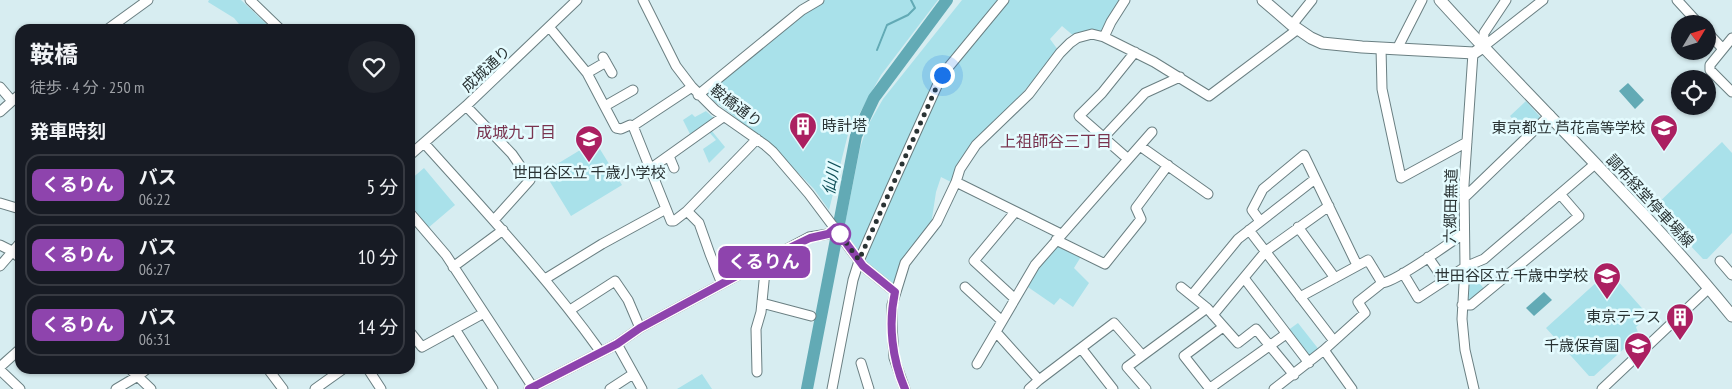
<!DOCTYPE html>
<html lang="ja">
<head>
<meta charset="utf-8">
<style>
  :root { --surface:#171b24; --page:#20242c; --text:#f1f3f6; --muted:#9ea1a6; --line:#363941 }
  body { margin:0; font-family:"PT Sans Narrow","Noto Sans JP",sans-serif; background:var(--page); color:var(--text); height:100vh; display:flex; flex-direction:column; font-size:19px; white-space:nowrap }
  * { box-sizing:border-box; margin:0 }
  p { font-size:16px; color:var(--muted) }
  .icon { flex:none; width:28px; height:28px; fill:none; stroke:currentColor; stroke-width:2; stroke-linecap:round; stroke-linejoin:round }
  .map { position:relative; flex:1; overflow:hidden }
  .details { position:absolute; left:15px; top:24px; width:400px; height:350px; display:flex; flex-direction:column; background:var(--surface); border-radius:15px; box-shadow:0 1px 4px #0004 }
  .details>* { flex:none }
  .badge { padding:0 10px; border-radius:8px; font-size:18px; line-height:32px }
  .needle { width:32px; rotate:52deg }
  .buttons { position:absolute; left:1671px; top:15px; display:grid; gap:10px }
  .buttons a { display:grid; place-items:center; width:45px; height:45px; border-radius:50%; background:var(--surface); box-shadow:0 1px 4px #0004; font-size:25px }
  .you { position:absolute; width:25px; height:25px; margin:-12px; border:4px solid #fff; border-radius:50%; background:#1a73e8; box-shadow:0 0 0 8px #1a73e833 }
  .map>.badge { position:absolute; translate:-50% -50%; box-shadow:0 0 0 2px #fff }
  h2 { padding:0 15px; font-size:19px; line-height:45px }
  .round { display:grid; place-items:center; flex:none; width:52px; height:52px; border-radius:26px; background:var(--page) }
  .head { display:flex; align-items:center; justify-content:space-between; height:85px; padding:0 15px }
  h1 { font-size:24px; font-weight:700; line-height:38px }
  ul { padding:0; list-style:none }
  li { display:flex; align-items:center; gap:15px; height:62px; margin:0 10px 8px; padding:0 5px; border:2px solid var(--line); border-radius:15px }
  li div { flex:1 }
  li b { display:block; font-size:19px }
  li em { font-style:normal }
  li .badge { min-width:55px; font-weight:700; text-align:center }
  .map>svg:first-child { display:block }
  .green { fill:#a9e1ea }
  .water { fill:#62aab5 }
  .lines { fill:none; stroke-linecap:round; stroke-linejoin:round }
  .stream { stroke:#62aab5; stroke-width:2 }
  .river { stroke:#62aab5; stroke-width:12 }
  .minor-casing { stroke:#6a7f82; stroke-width:11 }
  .major-casing { stroke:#6a7f82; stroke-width:13 }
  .minor { stroke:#fff; stroke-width:9 }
  .major { stroke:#fff; stroke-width:11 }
  .line-casing { stroke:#fff; stroke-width:11 }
  .line { stroke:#8e44ad; stroke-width:8 }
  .walk { stroke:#2a3334; stroke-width:5; stroke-dasharray:0 9 }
  .stop-dot { fill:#fff; stroke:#8e44ad; stroke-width:2.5 }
  .labels { text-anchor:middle; stroke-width:5; stroke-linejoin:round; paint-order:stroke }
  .street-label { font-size:15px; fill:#2a3334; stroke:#e4fbfe }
  .poi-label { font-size:15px; fill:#2a3334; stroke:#e4fbfe; text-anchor:end }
  .neighbourhood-label { font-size:16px; fill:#79344f; stroke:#e4fbfe }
  .water-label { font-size:16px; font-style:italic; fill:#105059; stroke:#e4fbfe }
</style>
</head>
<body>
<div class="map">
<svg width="1732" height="389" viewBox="0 0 1732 389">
  <rect width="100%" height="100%" fill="#d7edf1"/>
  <path class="green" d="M209,0H241L272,29H243L234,18L208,2Z
    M825,0H938L881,75L848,134L829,210L814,189L768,142L705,94L802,13Z
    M962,0H1123L1104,33L1075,37L1062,26L1050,39L1058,50L1039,74L991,128L953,183L941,177L936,192L931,225L895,286L869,266L843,234L860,148L867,127L883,99Z
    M1526,101L1541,118L1525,133L1510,116Z
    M706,111L717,121L692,138L683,120L692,114L695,117Z
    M711,130L725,147L709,163L703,149L716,140L709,132Z
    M595,141L622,185L571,216L544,172Z
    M1722,142L1732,153V233L1707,259H1703L1654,207Z
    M424,168L455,205L428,228L410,207V180Z
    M1057,242L1082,255L1074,268L1089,283L1073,307L1060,298L1054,305L1025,285Z
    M1468,269L1485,290L1470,303H1465Z
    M1609,271L1648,315L1636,327L1639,335L1594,376H1589L1546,328Z
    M1298,323L1320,351L1309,359L1287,331Z
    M702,374L712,389H677Z"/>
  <path class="water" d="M1628,83L1644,100L1635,109L1619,91Z
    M1544,292L1552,300L1534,316L1526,308Z"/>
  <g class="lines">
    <path class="stream" d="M877,50L887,25L908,15L915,8L911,0"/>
    <path class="river" d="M807,389L856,136L874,98L947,0"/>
    <g class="minor-casing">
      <path id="minor" d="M250,0L280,29
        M643,0L676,66L692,87L715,110L765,145L773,152L809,194L863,266L895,292
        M1677,0L1699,24
        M1292,25L1312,0
        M550,28L587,73L616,128L621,129L630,125L633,126L671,221H674L687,211L699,223L710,254L722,284
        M108,29L148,0
        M1708,33L1723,49
        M1104,37L1111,22L1125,0
        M1732,38L1710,65V70L1732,92
        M1483,47L1543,0
        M1483,47L1484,33L1506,0
        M1381,48L1382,89L1401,178L1467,142
        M1397,49L1422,0
        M1473,53L1464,185L1465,267L1462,319L1465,350L1474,389
        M603,57L612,73
        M587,73L606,62
        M0,87L12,101
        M698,95L802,10L819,0
        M466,106L512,154L530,180L494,220
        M605,106L633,90
        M0,112L20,94
        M633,126L692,87
        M1103,138L1145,93L1180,77
        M424,143C485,211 547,277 600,351
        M1140,146L1208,194
        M410,155L466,106L577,0
        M669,156L674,168
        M1128,159L1079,116L1102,93L1135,52
        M650,169L723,117
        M956,182L1061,234
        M1464,198L1550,115
        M0,203L20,209
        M687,211L757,139
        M410,213L446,255L534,389
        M1260,221L1252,210L1263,189L1304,155L1357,265
        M1298,227L1335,278
        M1249,230L1334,341
        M1056,240L1105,264L1141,219L1136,208L1168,165
        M0,245L12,251L20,258
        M1428,257L1444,280
        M1720,261L1732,275
        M0,266L20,243
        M453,267L503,230
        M1403,273L1418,298L1465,267L1484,259L1595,164
        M1244,278L1309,363
        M545,279L602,244L666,209
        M965,287L1002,321
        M1181,287L1207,308L1238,343L1256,329L1294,375
        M1192,295L1238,239L1315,179
        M1300,297L1368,260L1382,283
        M1014,298L974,261L1015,212
        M762,303L811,316
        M1462,305H1471L1579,216L1560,194
        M570,310L615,281L628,300L640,328
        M1213,315L1266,251L1329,206
        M455,329L493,389
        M410,332L422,347L484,313
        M996,332L1039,380
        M617,344L642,389
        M1081,348L1113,389
        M1324,350L1365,313L1358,302L1382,283C1396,282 1449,243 1463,234
        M861,363L869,389
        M977,364L1035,265L1152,132
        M0,367L20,349
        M130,369L151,389
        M268,369L283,389
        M368,369L381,389
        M0,370L20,389
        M757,372L756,329L761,312L766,261
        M116,389L138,376L147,369
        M315,389L343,369
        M529,389L617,344L640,328L781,252L809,237L828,234L835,228
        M610,389L633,374
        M832,389L853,280L859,261L890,190L942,75L1004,0
        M905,389L894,358L892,324V305L905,263L937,222L956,182L960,169L976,145L1029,94L1060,53L1070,43L1077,38L1092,34L1104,37L1154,62L1209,96L1298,29
        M1029,389L1039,380L1114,323L1142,355
        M1146,389L1127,367L1207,308
        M1209,389L1286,334
        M1210,389L1184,356L1223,327
        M1274,389L1324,350L1352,389
        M1602,389L1709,288"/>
    </g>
    <g class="major-casing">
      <path id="major" d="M1263,0L1292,25L1311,38L1322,43L1362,47L1474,53L1483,47
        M1440,0C1536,106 1642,205 1732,316"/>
    </g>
    <use href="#minor" class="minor"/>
    <use href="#major" class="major"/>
  </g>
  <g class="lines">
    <g class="line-casing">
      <path id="line" d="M529,389L617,344L640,328L781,252L810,238L828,234L835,228L863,266L895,292C888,324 892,359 905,389"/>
    </g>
    <use href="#line" class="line"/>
    <path class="walk" d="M840,234L835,228L859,260L942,75"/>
  </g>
  <defs>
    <g id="building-pin" transform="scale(1.4375)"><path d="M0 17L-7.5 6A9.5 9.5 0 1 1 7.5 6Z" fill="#ab2061" stroke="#e4fbfe"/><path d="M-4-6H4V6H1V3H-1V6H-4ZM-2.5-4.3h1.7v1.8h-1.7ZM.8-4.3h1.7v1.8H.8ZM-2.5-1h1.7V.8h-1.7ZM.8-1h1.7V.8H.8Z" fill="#fff"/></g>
    <g id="school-pin" transform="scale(1.4375)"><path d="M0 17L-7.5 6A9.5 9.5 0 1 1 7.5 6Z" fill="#ab2061" stroke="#e4fbfe"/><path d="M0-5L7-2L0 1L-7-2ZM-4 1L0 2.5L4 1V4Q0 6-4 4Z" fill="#fff"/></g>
  </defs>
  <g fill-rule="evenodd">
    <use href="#building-pin" x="803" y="126"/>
    <use href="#school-pin" x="1664" y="128"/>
    <use href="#school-pin" x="589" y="139"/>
    <use href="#school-pin" x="1607" y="276"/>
    <use href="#building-pin" x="1680" y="317"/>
    <use href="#school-pin" x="1638" y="346"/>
  </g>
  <circle class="stop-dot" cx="840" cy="234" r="10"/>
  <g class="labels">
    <g class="street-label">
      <text transform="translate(486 69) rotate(-43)" y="5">成城通り</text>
      <text transform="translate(736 106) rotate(37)" y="5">鞍橋通り</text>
      <text transform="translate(1650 201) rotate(47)" y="5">調布経堂停車場線</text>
      <text transform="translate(1451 206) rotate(-89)" y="5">六郷田無道</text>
    </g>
    <g class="poi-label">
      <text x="822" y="131" text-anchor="start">時計塔</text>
      <text x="1645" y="133">東京都立 芦花高等学校</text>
      <text x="589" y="178" text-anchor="middle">世田谷区立 千歳小学校</text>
      <text x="1588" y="281">世田谷区立 千歳中学校</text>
      <text x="1661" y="322">東京テラス</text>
      <text x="1619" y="351">千歳保育園</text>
    </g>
    <g class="neighbourhood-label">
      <text x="516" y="138">成城九丁目</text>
      <text x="1056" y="147">上祖師谷三丁目</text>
    </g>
    <g class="water-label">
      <text transform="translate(831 179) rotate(-79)" y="6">仙川</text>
    </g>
  </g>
</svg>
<div class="buttons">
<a><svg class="needle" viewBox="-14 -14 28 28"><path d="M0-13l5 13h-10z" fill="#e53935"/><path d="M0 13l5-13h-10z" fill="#9ea1a6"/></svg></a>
<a><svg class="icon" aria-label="locate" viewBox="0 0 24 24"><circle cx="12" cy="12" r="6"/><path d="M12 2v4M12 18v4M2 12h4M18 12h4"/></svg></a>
</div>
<div class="you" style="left:942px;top:75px"></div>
<b class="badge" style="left:764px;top:262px;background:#8e44ad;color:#fff">くるりん</b>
<section class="details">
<div class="head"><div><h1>鞍橋</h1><p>徒歩 · 4 分 · 250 m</p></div><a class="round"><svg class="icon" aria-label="heart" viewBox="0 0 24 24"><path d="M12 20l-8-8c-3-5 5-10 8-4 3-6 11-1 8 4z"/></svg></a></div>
<h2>発車時刻</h2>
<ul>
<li><span class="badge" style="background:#8e44ad;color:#fff">くるりん</span><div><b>バス</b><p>06:22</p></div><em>5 分</em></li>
<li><span class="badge" style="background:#8e44ad;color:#fff">くるりん</span><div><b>バス</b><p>06:27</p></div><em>10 分</em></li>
<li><span class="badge" style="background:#8e44ad;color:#fff">くるりん</span><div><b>バス</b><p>06:31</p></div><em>14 分</em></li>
</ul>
</section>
</div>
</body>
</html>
